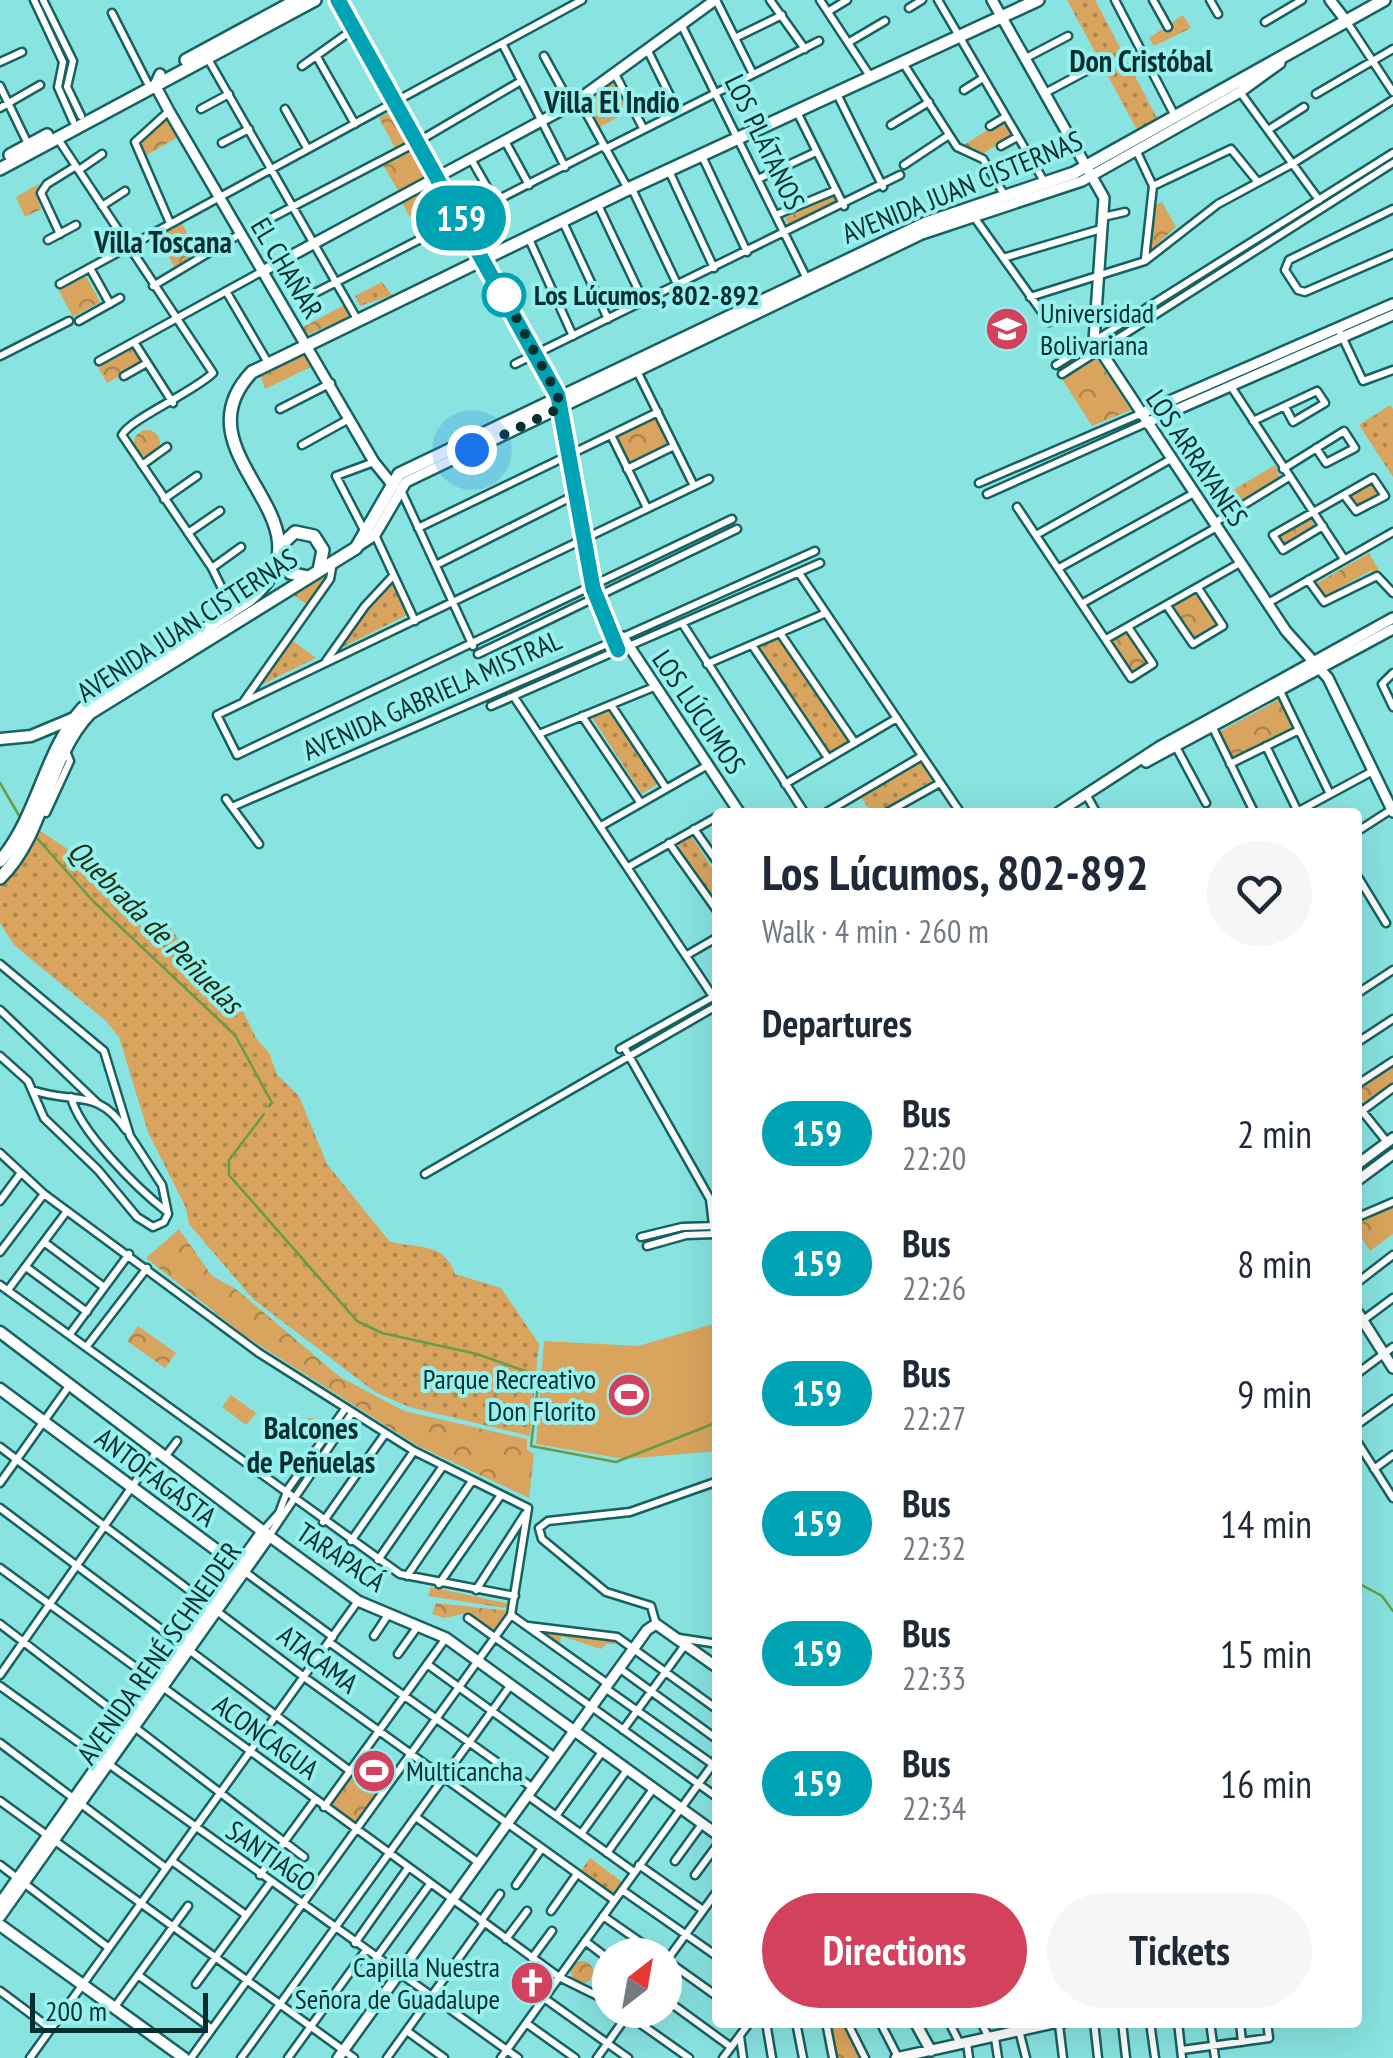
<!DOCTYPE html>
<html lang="en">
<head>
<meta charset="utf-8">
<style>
  :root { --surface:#fff; --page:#f6f6f7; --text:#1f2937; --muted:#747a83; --accent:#d2425c }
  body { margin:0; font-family:"PT Sans Narrow",sans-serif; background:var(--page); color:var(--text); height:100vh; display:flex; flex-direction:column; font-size:38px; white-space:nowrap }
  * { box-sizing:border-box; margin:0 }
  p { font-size:32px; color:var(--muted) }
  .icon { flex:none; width:55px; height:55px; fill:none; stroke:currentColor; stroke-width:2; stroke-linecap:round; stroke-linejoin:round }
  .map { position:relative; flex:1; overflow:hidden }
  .drawer { position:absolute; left:712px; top:808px; width:650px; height:1220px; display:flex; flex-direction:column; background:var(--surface); border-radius:10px; box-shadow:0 10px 40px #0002 }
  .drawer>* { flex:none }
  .badge { padding:0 20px; border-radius:32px; font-size:35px; line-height:65px }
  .needle { width:65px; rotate:31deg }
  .tools { position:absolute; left:592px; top:1938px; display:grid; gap:20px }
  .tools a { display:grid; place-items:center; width:90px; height:90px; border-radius:50%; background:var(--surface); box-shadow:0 10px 40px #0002; font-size:50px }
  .scale { position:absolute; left:30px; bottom:25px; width:178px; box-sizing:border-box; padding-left:10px; border:5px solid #052f2f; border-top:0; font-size:28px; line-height:35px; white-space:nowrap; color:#052f2f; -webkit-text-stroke:8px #95f0ee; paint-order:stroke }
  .you { position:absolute; width:50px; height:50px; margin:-25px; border:8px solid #fff; border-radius:50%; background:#1a73e8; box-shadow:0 0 0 15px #1a73e833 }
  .map>.badge { position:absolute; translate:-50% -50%; box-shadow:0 0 0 5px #fff }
  h2 { padding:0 50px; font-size:38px; line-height:90px }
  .round { display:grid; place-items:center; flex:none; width:105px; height:105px; border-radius:52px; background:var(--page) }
  .overview { display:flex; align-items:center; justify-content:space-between; height:170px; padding:0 50px }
  h1 { font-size:48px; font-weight:600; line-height:75px }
  .cta { display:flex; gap:20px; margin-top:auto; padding:20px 50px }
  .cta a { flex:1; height:115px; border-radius:60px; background:var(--accent); color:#fff; font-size:40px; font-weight:600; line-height:115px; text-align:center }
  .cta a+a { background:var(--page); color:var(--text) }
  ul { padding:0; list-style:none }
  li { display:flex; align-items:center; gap:30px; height:130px; padding:0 50px }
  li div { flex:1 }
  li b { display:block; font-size:38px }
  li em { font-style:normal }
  li .badge { min-width:110px; font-weight:700; text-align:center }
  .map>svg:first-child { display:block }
  .grass { fill:url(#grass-dots) }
  .park { fill:url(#park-crowns) }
  .garden { fill:#d9a55e }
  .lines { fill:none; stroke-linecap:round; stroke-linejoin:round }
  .stream { stroke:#6a9b49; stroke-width:2.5 }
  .minor-casing { stroke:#176261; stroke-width:11 }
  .tertiary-casing { stroke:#176261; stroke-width:14 }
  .secondary-casing { stroke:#176261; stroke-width:15 }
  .primary-casing { stroke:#176261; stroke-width:16 }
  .minor { stroke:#fff; stroke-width:6 }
  .tertiary { stroke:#fff; stroke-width:9 }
  .secondary { stroke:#fff; stroke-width:10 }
  .primary { stroke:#fff; stroke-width:11 }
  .line-casing { stroke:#fff; stroke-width:22 }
  .line { stroke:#00a3b4; stroke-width:15 }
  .walk { stroke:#052f2f; stroke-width:10; stroke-dasharray:0 18 }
  .stop-dot { fill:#fff; stroke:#00a3b4; stroke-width:5 }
  .labels { text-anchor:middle; stroke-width:8; stroke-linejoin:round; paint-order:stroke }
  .street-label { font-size:28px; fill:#052f2f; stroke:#95f0ee }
  .stop-label { font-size:28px; font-weight:bold; fill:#052f2f; stroke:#95f0ee; text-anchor:start }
  .poi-label { font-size:28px; fill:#052f2f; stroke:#95f0ee; text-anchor:start }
  .neighbourhood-label { font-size:30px; font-weight:bold; fill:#052f2f; stroke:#95f0ee }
  .water-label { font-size:30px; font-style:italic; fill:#1d300e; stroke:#95f0ee }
</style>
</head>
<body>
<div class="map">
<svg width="1393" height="2058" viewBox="0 0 1393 2058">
  <defs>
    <pattern id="grass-dots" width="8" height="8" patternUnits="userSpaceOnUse" patternTransform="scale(2.5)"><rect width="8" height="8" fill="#d9a55e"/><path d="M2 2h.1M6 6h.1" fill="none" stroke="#ae874e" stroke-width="1.8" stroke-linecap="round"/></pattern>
    <pattern id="park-crowns" width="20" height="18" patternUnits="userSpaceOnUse" patternTransform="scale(2.5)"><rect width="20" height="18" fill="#d9a55e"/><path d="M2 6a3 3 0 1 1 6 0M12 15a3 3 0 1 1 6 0" fill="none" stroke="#ae874e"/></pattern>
  </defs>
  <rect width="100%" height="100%" fill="#88e3e1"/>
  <path class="grass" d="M1067,0H1095L1157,118L1137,130Z
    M382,282L392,295L360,306L355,296Z
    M1390,405L1393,409V477L1359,425Z
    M326,574L308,605L292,594Z
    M391,579L409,614L335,651L366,603Z
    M778,637L850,742L830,754L758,645Z
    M290,639L316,658L257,687Z
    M609,708L659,783L642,794L591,716Z
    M921,762L933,780L880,812H871L861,797Z
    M39,830L91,865L145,931L169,925L199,972L239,1003L256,1038L269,1053L277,1075L299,1096L327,1164L389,1241C416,1250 444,1240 455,1274L501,1288L539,1344L530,1436L409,1407L375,1392L253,1299L189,1224L186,1208L148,1132L119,1037L106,1021L14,945L0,923V886L22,862Z
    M690,834L717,876V905L676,842Z
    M590,1858L622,1882L613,1895L580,1872Z"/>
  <path class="park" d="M1183,15L1191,28L1154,46L1149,38Z
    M615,78L631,110L600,127L585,99Z
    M395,109L430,173L399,192L382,163L398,153L379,118Z
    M165,117L178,137L145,156L138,142Z
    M1003,120L1012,136L982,154L964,145Z
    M40,183L36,192L41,209L25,217L16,197Z
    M431,184L453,218L420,235L401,201Z
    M834,194L840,205L791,229L785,218Z
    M1162,202L1176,227L1151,250L1152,207Z
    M181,222L199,254L175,268L167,254L176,248L166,230Z
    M85,274L100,302L73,317L58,289Z
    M344,305L349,317L304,336L300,329Z
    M134,344L145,363L107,383L96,364Z
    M307,350L315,365L265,389L260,374Z
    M1096,357L1131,410L1092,426L1062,379Z
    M655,418L669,446L629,466L615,437Z
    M134 443a13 13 0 1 1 26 0a13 13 0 1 1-26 0Z
    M1275,465L1280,478L1218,514L1212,503Z
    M1373,480L1382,495L1357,509L1348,495Z
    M1309,517L1316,528L1284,547L1277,536Z
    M1369,553L1380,572L1370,571L1323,597L1314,585Z
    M1197,593L1218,625L1191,641L1169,607Z
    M1129,632L1150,664L1130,676L1107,643Z
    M1280,699L1294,727L1233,759L1219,732Z
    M1393,1064V1084L1364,1105L1358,1086Z
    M1393,1205V1234L1370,1251L1358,1232V1220Z
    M179,1229L212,1276L236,1289L340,1377L404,1411L527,1439V1450L534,1454L529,1498L418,1446L245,1336L146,1258Z
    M138,1326L176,1353L165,1368L127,1341Z
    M231,1395L256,1413L246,1425L222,1407Z
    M300 1429a11 11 0 1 1 22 0a11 11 0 1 1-22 0Z
    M431,1587L510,1604L511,1609L428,1596Z
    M436,1603L510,1611L494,1632L467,1613L444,1618L432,1614Z
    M537,1629L617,1639L624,1644H606L601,1649L561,1636L560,1646Z
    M350,1774L377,1793L355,1825L328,1804Z
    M571 1972a11 11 0 1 1 22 0a11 11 0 1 1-22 0Z
    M829,2023H842L860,2058H838Z"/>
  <path class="garden" d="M439,203L447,218L423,230L415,216Z
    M717,1323V1451L624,1459L536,1444L544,1341L638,1346Z
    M368,1757L388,1772L380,1785L359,1769Z"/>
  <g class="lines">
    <path class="stream" d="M0,783L21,819
      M36,837L93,901L235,1035L272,1103L269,1106
      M264,1114L229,1160V1175L357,1321L382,1333L477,1354L539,1376L531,1446L616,1462L718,1422
      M1358,1583L1382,1596L1393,1611"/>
    <g class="minor-casing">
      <path id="minor" d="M34,0L63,62L58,87L73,121
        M43,0L73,61L67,87L81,116
        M716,0L753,74
        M770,0L805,49
        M820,0L870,76
        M938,0L1045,183
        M1115,0L1176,118
        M1153,0L1168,27
        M1210,0L1218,14
        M909,8L922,0
        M829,11L847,0
        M112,13L147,82
        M1265,22L1302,0
        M1347,22L1393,92
        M682,26L807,279
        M735,38L782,15
        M851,41L885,21
        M503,45L565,167
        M648,51L678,112
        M544,56L571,105
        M317,57L355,124
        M1026,58L1068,36
        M208,59L357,319
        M0,62L22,52
        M903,63L957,147L983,159L1005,196
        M302,66L355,28
        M615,74L643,128
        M0,86L28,144
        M964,90L983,78
        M1240,92L1319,200
        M1045,93L1088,70
        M837,94L883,187
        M1316,94L1393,49
        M579,100L628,189L634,193L678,286
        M0,108L40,85
        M201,109L229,94
        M285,109L307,148
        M796,110L844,206
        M169,111L135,142L170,223
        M891,125L929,102
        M990,126L1005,117
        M1268,130L1304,107
        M58,139L213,373C192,393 130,419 122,435L212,568L233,611
        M505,141L529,185
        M222,143L249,129
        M1001,146L1017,137
        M605,149L819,41
        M1137,152L1153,186L1145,259
        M702,156L747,252
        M471,159L495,201
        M904,165L949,135
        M79,170L102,154
        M669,171L714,268
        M758,179L816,152
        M1153,186L1231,149L1257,181
        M598,205L644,302
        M102,206L125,191
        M1393,209L1289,260L1285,270L1298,290L1305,292L1393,254
        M776,215L836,190
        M974,217L1049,322
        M1103,217L1125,212
        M271,218L419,141L521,81
        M563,222L608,319
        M60,234L41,193L47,184L76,166
        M529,239L573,336
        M48,240L76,225
        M1003,258L1101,229
        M90,268L110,304
        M60,284L582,0
        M153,286L240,234
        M226,291L267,361
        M311,295L603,146
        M1030,297L1145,261L1218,204L1292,164L1393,100
        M79,321L120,298
        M1338,328L1363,381L1393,370
        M134,342L173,403
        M0,356L69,321
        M99,361L261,272
        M515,364L900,175
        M1056,365L1393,153
        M637,371L694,486
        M1062,374L1393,163
        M124,376L147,363
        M1230,385L1344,559
        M280,409L331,383
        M1253,421L1317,391L1325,403L1293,422L1285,407
        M611,435L647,508
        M302,445L349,419
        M142,465L167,447
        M627,469L674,446
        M1283,469L1344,431L1355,448L1326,463L1316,448
        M709,479L217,715L237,755L732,519
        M979,483L1140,414
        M400,488L473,646
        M987,494L1146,423
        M164,499L197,476
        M1017,507L1131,678L1153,664L1128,627
        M1214,523L1289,477
        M1323,526L1283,550L1273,535C1306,516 1340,497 1373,478L1385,496L1356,511L1344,495
        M418,528L658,412
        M365,532L336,476L374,462
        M188,533L220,511
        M375,535L415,621
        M1036,535L1171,459
        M436,565L575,495
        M212,568L241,547
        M1059,568L1194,493
        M799,573L960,812
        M1308,580L1324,602L1377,576L1393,593
        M1083,603L1217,527
        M1268,603L1393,532
        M1167,606L1193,644L1223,626L1198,588
        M682,623L804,812
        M780,633L855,743
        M623,637L815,551
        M1106,639L1240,563
        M752,645L828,758
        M629,646L820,563
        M478,654L737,529
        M326,661L365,606L393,576
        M707,664L826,613
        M1393,673L1382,684L1393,707
        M1280,691L1330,794
        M514,697L718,1004
        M244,701L330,579L333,562
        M611,705L666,788
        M491,706L618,650
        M582,716L640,802
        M1213,728L1254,812
        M539,734L654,687
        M1175,745L1206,803
        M1266,746L1298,812
        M1230,764L1299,730
        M785,784L897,718
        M1087,796L1096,812
        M226,799L259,844
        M232,807L614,641
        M827,812L922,756
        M888,812L940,783
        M1297,812L1371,772
        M46,813L70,761L66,751
        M601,826L708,765
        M694,829L718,863
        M1358,831L1389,811
        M669,843L718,912
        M628,867L718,816
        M1358,877L1386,923
        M687,955L718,937
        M0,964L104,1051L130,1136L162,1185L168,1214L164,1222L153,1227L137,1217L98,1170L44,1118L28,1081L0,1056
        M1358,993L1393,970
        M0,1010L96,1102
        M1358,1042L1393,1019
        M624,1047L710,1199L714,1234
        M620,1049L718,994
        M1358,1084L1393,1061
        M32,1090C75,1105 97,1087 126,1130
        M71,1097C79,1131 138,1189 166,1211
        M1358,1106L1387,1142
        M1358,1114L1393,1088
        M0,1153L44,1194L259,1353L414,1451L528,1508
        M425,1174L718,1005
        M0,1201L20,1174
        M1358,1217L1393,1202
        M641,1237L682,1227L716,1226
        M44,1242L104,1287
        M647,1246L686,1235L716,1234
        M0,1252L44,1194
        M26,1267L87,1312
        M1358,1282L1393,1255
        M0,1285L400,1574L515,1596
        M8,1290L67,1211
        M1358,1324L1393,1298
        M70,1334L129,1254
        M87,1346L147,1268
        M1358,1373L1393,1347
        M1358,1424L1393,1399
        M1358,1443L1393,1498
        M0,1447L304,1677L614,1900
        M165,1457L177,1441
        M1374,1469L1393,1455
        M0,1483L69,1386
        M0,1508L350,1771
        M323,1522L385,1434
        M263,1531L279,1513L288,1489L345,1409
        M269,1536L352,1413
        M351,1541L414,1451
        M378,1560L443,1466
        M0,1568L559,1977L610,2002
        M241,1569L333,1637
        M407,1576L472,1481
        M439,1584L501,1495
        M476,1590L525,1514
        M511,1615L608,1684
        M468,1618L718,1798
        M0,1624L304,1857
        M656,1624L651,1606L606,1592L542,1539L539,1528L548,1521L630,1512L718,1481
        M528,1626L617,1637L718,1710
        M374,1636L388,1615
        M679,1638L718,1644
        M329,1642L533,1788
        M398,1654L418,1626
        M427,1664L555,1757
        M619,1668L718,1740
        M0,1675L157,1451
        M0,1686L518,2058
        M605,1688L718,1768
        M623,1730L685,1645
        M0,1743L166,1868
        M527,1795L634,1872
        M0,1801L354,2058
        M324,1807L446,1638
        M556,1816L602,1752
        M416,1817L479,1863
        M581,1834L627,1770
        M607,1853L653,1789
        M172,1861L246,1915
        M675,1861L702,1824
        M0,1865L109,1948
        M639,1865L703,1910
        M260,1875L315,1800
        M695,1875L718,1844
        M516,1885L542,1848
        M622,1890L718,1957
        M551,1911L577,1874
        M603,1916L659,1955
        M481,1921L500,1894
        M506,1939L527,1911
        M585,1941L610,1960
        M355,1943L408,1868
        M376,1958L430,1884
        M532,1958L552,1931
        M666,1960L718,1997
        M665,1963L718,1890
        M138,1975L212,2029
        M196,1984L270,1883
        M0,1991L51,2029
        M544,1998L628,2058
        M665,1999L731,2047
        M114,2008L188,1906
        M621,2010L689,2058
        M766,2022L772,2058
        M796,2022L803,2058
        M826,2022L833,2058
        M847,2022L865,2058
        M880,2022L898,2057
        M949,2022L960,2044
        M981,2022L989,2038
        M1017,2022L1026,2058
        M1094,2022L1098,2058
        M1122,2022L1126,2058
        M1150,2022L1155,2058
        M1178,2022L1182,2058
        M1210,2022L1215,2058
        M1240,2022L1242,2042
        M526,2023L575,2058
        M407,2031L444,2058
        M740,2036L743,2058
        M995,2038L998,2058
        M967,2043L969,2058
        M1182,2050L1269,2038L1267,2022
        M30,2058L358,1601
        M191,2058L511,1615L528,1508
        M241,2058L510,1686
        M288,2058L366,1950
        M387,2058L484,1923
        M501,2058L718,1757
        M597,2058L631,2010
        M723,2058L750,2022
        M1063,2058L1059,2025L1068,2022"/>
    </g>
    <g class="tertiary-casing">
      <path id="tertiary" d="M338,0L558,396L593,588L618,650L628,646
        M992,0L1104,198L1094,341L1286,631L1328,678L1393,812
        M1330,0L1347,22
        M160,74L155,85L169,111L374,462L391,483
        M261,272L571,105L715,0
        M1140,414L1393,304
        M1146,423L1393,315
        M358,546L375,535L406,482L922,234L1082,181L1240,92L1280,63
        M614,641L623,637L739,812
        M1146,762L1393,629
        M1059,812L1159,747L1393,618
        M1358,1164L1393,1138
        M1358,1180L1393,1154
        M1358,1313L1393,1368
        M269,1536L358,1601L446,1638L718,1835
        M915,2022L931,2051
        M338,2058L647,1630L656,1624L718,1668
        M896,2058L1058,2022"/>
    </g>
    <g class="secondary-casing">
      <path id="secondary" d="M0,739L31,736L74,718
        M0,1332L269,1536L0,1916
        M0,1389L238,1566
        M0,1904L263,1531
        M0,1925L184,2058"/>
    </g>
    <g class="primary-casing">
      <path id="primary" d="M186,60L297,0
        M10,155L47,135
        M0,169L315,0
        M279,547L295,532L314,536L323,550L319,570
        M279,555L290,573L308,577
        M0,861C38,817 44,752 83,708L248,601C346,522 172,456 252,372L628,189L1038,0
        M0,878C46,833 46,759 90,713L356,548L399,474L926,223L1074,173L1384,0"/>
    </g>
    <use href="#minor" class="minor"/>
    <use href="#tertiary" class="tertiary"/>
    <use href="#secondary" class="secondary"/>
    <use href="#primary" class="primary"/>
  </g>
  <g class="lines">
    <g class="line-casing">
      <path id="line" d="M338,0L558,396L593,588L618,650"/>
    </g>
    <use href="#line" class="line"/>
    <path class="walk" d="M472,450L560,408L558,396L504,295"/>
  </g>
  <defs>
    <g id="university-disc" transform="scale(2.25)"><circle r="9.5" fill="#d2425c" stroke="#95f0ee"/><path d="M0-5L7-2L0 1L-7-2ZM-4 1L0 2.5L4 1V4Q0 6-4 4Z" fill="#fff"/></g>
    <g id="stadium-disc" transform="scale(2.25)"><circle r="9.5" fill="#d2425c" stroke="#95f0ee"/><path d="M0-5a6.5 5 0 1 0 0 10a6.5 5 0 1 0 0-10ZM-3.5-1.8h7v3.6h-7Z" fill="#fff"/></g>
    <g id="church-disc" transform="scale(2.25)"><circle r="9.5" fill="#d2425c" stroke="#95f0ee"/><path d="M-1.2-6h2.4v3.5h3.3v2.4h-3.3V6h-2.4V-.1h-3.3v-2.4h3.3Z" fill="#fff"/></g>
  </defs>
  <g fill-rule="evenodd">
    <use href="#university-disc" x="1007" y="329"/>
    <use href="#stadium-disc" x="629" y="1395"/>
    <use href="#stadium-disc" x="374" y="1771"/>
    <use href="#church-disc" x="532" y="1983"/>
  </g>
  <circle class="stop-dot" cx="504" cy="295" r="20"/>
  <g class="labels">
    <g class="street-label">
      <text transform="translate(765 142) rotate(64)" y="10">LOS PLÁTANOS</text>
      <text transform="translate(962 187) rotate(-22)" y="10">AVENIDA JUAN CISTERNAS</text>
      <text transform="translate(287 268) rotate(59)" y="10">EL CHAÑAR</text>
      <text transform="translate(1197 458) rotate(56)" y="10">LOS ARRAYANES</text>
      <text transform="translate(187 625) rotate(-33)" y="10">AVENIDA JUAN CISTERNAS</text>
      <text transform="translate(432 695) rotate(-24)" y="10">AVENIDA GABRIELA MISTRAL</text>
      <text transform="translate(699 712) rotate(56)" y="10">LOS LÚCUMOS</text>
      <text transform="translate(156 1477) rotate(37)" y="10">ANTOFAGASTA</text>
      <text transform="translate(341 1557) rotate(34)" y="10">TARAPACÁ</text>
      <text transform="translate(159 1653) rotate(-55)" y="10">AVENIDA RENÉ SCHNEIDER</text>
      <text transform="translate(318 1659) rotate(37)" y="10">ATACAMA</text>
      <text transform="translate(266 1737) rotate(36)" y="10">ACONCAGUA</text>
      <text transform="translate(271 1856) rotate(35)" y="10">SANTIAGO</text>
    </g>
    <g class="stop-label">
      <text x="534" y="305">Los Lúcumos, 802-892</text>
    </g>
    <g class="poi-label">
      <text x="1040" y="323">Universidad<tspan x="1040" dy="32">Bolivariana</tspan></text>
      <text x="596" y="1389" text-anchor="end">Parque Recreativo<tspan x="596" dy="32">Don Florito</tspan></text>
      <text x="406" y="1781">Multicancha</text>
      <text x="500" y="1977" text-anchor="end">Capilla Nuestra<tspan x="500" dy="32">Señora de Guadalupe</tspan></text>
    </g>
    <g class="neighbourhood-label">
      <text x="1141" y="72">Don Cristóbal</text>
      <text x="612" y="113">Villa El Indio</text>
      <text x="163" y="253">Villa Toscana</text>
      <text x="311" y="1439">Balcones<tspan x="311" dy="34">de Peñuelas</tspan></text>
    </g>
    <g class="water-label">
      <text transform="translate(155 927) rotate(45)" y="10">Quebrada de Peñuelas</text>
    </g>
  </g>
</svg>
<div class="tools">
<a><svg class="needle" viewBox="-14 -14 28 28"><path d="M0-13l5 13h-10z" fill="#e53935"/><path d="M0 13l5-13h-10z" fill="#747a83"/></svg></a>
</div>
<div class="scale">200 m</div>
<div class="you" style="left:472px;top:450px"></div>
<b class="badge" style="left:461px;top:218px;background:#00a3b4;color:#fff">159</b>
<section class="drawer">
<div class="overview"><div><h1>Los Lúcumos, 802-892</h1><p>Walk · 4 min · 260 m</p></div><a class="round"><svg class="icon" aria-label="heart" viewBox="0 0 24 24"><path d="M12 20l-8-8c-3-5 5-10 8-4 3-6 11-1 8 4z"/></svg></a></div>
<h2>Departures</h2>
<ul>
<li><span class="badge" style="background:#00a3b4;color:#fff">159</span><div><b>Bus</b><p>22:20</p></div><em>2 min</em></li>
<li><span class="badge" style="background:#00a3b4;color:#fff">159</span><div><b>Bus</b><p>22:26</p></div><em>8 min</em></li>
<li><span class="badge" style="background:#00a3b4;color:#fff">159</span><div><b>Bus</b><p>22:27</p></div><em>9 min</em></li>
<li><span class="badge" style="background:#00a3b4;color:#fff">159</span><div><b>Bus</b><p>22:32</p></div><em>14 min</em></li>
<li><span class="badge" style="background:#00a3b4;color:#fff">159</span><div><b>Bus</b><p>22:33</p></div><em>15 min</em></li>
<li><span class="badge" style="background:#00a3b4;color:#fff">159</span><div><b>Bus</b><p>22:34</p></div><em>16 min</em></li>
</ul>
<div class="cta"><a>Directions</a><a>Tickets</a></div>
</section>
</div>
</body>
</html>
